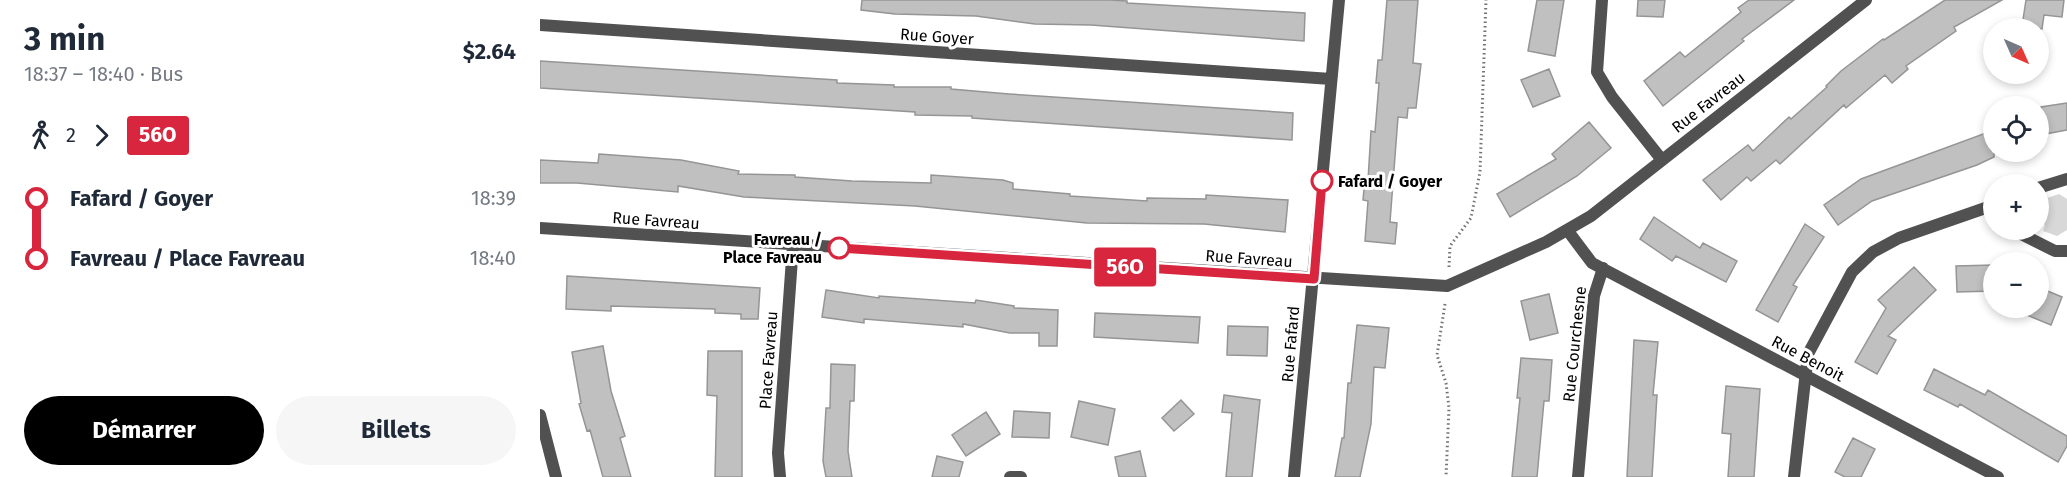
<!DOCTYPE html>
<html lang="fr">
<head>
<meta charset="utf-8">
<style>
  :root { --surface:#fff; --page:#f6f6f7; --text:#1f2937; --muted:#747a83; --accent:#000 }
  body { margin:0; font-family:"Fira Sans",sans-serif; background:var(--page); color:var(--text); height:100vh; display:flex; flex-direction:column; font-size:22px; white-space:nowrap }
  * { box-sizing:border-box; margin:0 }
  p { font-size:20px; color:var(--muted) }
  .icon { flex:none; width:33px; height:33px; fill:none; stroke:currentColor; stroke-width:2; stroke-linecap:round; stroke-linejoin:round }
  .map { position:relative; flex:1; overflow:hidden }
  .panel { display:flex; flex-direction:column; background:var(--surface); width:540px }
  .panel>* { flex:none }
  .badge { padding:0 12px; border-radius:4px; font-size:21px; line-height:39px }
  .needle { width:39px; rotate:135deg }
  .buttons { position:absolute; left:1443px; top:18px; display:grid; gap:12px }
  .buttons a { display:grid; place-items:center; width:66px; height:66px; border-radius:50%; background:var(--surface); box-shadow:0 3px 9px #0003; font-size:30px }
  .map>.badge { position:absolute; translate:-50% -50%; box-shadow:0 0 0 3px #fff }
  .legs { display:flex; align-items:center; gap:9px; height:66px; padding:0 24px; font-size:20px }
  .legs p { margin-inline-start:auto }
  .summary { display:flex; align-items:center; justify-content:space-between; height:102px; padding:0 24px }
  h1 { font-size:33px; font-weight:700; line-height:45px }
  .cta { display:flex; gap:12px; margin-top:auto; padding:12px 24px }
  .cta a { flex:1; height:69px; border-radius:36px; background:var(--accent); color:#fff; font-size:24px; font-weight:700; line-height:69px; text-align:center }
  .cta a+a { background:var(--page); color:var(--text) }
  ul { padding:0 24px; list-style:none }
  li { display:flex; align-items:center; gap:21px; height:60px; font-size:22px }
  li i { display:grid; place-items:center; width:9px; height:100%; margin:0 8px; background:currentColor }
  li i::after { content:''; width:15px; height:15px; margin:-8px; border:4px solid; border-radius:50%; background:var(--surface) }
  li p { margin-inline-start:auto }
  li:first-child i { background:linear-gradient(#0000 50%,currentColor 0) }
  li:last-child i { background:linear-gradient(currentColor 50%,#0000 0) }
  main { display:flex; flex:1; min-height:0 }
  .map>svg:first-child { display:block }
  .green { fill:#d8d8d8 }
  .building { fill:#c0c0c0; stroke:#959595; stroke-width:1.5 }
  .lines { fill:none; stroke-linecap:round; stroke-linejoin:round }
  .path { stroke:#737373; stroke-width:3; stroke-dasharray:1.5 3; stroke-linecap:butt }
  .minor { stroke:#515151; stroke-width:12 }
  .line-1-casing { stroke:#fff; stroke-width:14 }
  .line-1 { stroke:#d7263d; stroke-width:9 }
  .stop-1-dot { fill:#fff; stroke:#d7263d; stroke-width:3 }
  .labels { text-anchor:middle; stroke-width:6; stroke-linejoin:round; paint-order:stroke }
  .street-label { font-size:16px; fill:#000; stroke:#fff }
  .stop-label { font-size:16px; font-weight:bold; fill:#000; stroke:#fff; text-anchor:start }
</style>
</head>
<body>
<main>
<section class="panel">
<div class="summary"><div><h1>3 min</h1><p>18:37 – 18:40 · Bus</p></div><b>$2.64</b></div>
<div class="legs"><svg class="icon" aria-label="walk" viewBox="0 0 24 24"><circle cx="13" cy="4" r="2"/><path d="M13 8l-2 6 4 7M11 14l-3 7M7 12l3-4h3l4 4"/></svg>2<svg class="icon" aria-label="forward" viewBox="0 0 24 24"><path d="M9 5l7 7-7 7"/></svg><b class="badge" style="background:#d7263d;color:#fff">56O</b></div>
<ul>
<li><i style="color:#d7263d"></i><b>Fafard / Goyer</b><p>18:39</p></li>
<li><i style="color:#d7263d"></i><b>Favreau / Place Favreau</b><p>18:40</p></li>
</ul>
<div class="cta"><a>Démarrer</a><a>Billets</a></div>
</section>
<div class="map">
<svg width="1527" height="477" viewBox="0 0 1527 477">
  <rect width="100%" height="100%" fill="#fff"/>
  <path class="green" d="M1519,194L1527,199V230L1517,236L1503,231L1505,225L1502,223L1499,228L1498,201Z"/>
  <path class="building" d="M322,0H570L587,1V3L765,13L764,41L551,25L495,24L436,16L355,14L321,10Z
    M847,0H878L873,63L881,64L876,108H868L867,118L858,117L850,222L857,223L855,244L825,241L828,201L823,200L825,179L828,180L831,131L835,132L839,83H836L838,60H842Z
    M997,0H1024L1015,56L988,51Z
    M1098,0H1125L1123,17L1097,16Z
    M1209,0H1254L1202,39L1204,41L1123,106L1104,81L1140,52L1145,57L1201,12L1198,8Z
    M1405,0H1462L1414,27L1416,31L1366,66L1368,69L1352,83L1345,75L1306,108L1304,105L1240,164L1236,160L1211,181L1207,177L1181,200L1163,180L1208,145L1213,151L1249,117L1251,119L1287,87L1286,86L1301,71L1343,39L1344,40Z
    M1486,0H1524L1522,17L1504,15L1502,29L1482,26Z
    M0,61L297,80V83L354,85V87H411V89L469,94L753,113L752,140L432,118V116L375,115V112L0,88Z
    M1009,69L1020,96L993,107L981,80Z
    M1527,103V130L1505,134L1501,107Z
    M1049,122L1071,148L1037,176L970,217L957,194L1016,159L1012,154Z
    M1454,130V157L1437,165L1332,201L1298,225L1284,205L1321,179Z
    M59,154L141,160L199,171L198,174L255,175V177L312,181L391,183V175L463,180L473,183V189L530,194V196L607,201V198L666,199V195L748,200L745,232L664,224L547,223L375,206L204,197L138,186V192L37,183H0V160L58,163Z
    M1114,217L1160,248L1163,243L1197,261L1186,282L1136,256L1132,261L1100,239Z
    M1265,224L1284,237L1253,285L1257,287L1238,322L1216,310Z
    M1454,265V291L1417,292L1416,266Z
    M1374,267L1396,290L1348,336L1356,340L1337,374L1315,362L1346,308L1338,300Z
    M27,276L220,288L218,319H201V314L175,313V309L71,306V311L26,309Z
    M1498,287L1522,297L1511,325L1470,308H1498Z
    M286,290L339,298V296L435,303L436,300L474,306V308L518,310L517,346H499V333H470L423,324V327L324,319V323L282,317Z
    M1009,294L1018,333L990,340L981,301Z
    M555,313L660,317L658,343L554,337Z
    M817,325L849,328L845,368L834,367L831,424L820,477H795L802,438H804L808,383H811Z
    M688,326L728,327L727,356L687,355Z
    M1094,340L1118,342L1113,395H1117L1112,477H1087Z
    M63,346L71,391L85,436L80,438L91,477H63L50,430L47,431L39,404L41,403L32,352Z
    M168,351H202V477H175L177,396L167,395Z
    M981,358L1012,360L1009,401H1004L997,477H972L980,398H977Z
    M291,364L315,365L314,401H310L308,451L312,477H286L283,461L286,408H290Z
    M1394,369L1445,395L1448,390L1527,436V446L1518,462L1420,404L1418,407L1384,390Z
    M1186,386L1220,389L1214,477H1188L1191,434L1182,433Z
    M684,395L720,400L712,477H686L692,413L682,412Z
    M641,400L654,414L634,431L622,418Z
    M539,401L575,409L568,445L531,437Z
    M474,411L510,413L509,438L472,437Z
    M446,412L460,434L426,456L412,435Z
    M1313,438L1335,449L1321,477H1305L1295,472Z
    M600,451L606,477H579L575,457Z
    M397,456L423,462L419,477H392Z"/>
  <g class="lines">
    <path class="path" d="M909,267L910,246L931,218L940,172L946,0
      M905,304L897,355L906,383L909,408L906,477"/>
    <path class="minor" d="M1062,0L1057,72L1072,97L1122,160
      M0,25L791,79
      M1498,188L1527,179
      M0,228L907,286L1006,242L1051,216L1326,0
      M1473,230L1515,251H1527
      M1028,231L1052,263L1458,477
      M0,415L16,477
      M240,477L238,453L253,245
      M470,477H481
      M754,477L799,0
      M1038,477L1054,296L1063,268
      M1254,477L1268,354L1312,272L1333,252L1359,238L1454,205"/>
  </g>
  <g class="lines">
    <g class="line-1-casing">
      <path id="line-1" d="M299,248L774,279L782,181"/>
    </g>
    <use href="#line-1" class="line-1"/>
  </g>
  <g class="stop-1-dot">
    <circle cx="782" cy="181" r="10"/>
    <circle cx="299" cy="248" r="10"/>
  </g>
  <g class="labels">
    <g class="street-label">
      <text transform="translate(397 36) rotate(4)" y="6">Rue Goyer</text>
      <text transform="translate(1168 102) rotate(-38)" y="6">Rue Favreau</text>
      <text transform="translate(116 220) rotate(4)" y="6">Rue Favreau</text>
      <text transform="translate(709 258) rotate(4)" y="6">Rue Favreau</text>
      <text transform="translate(750 344) rotate(-85)" y="6">Rue Fafard</text>
      <text transform="translate(1034 344) rotate(-84)" y="6">Rue Courchesne</text>
      <text transform="translate(1268 358) rotate(28)" y="6">Rue Benoit</text>
      <text transform="translate(228 360) rotate(-86)" y="6">Place Favreau</text>
    </g>
    <g class="stop-label">
      <text x="798" y="187">Fafard / Goyer</text>
      <text x="282" y="245" text-anchor="end">Favreau /<tspan x="282" dy="18">Place Favreau</tspan></text>
    </g>
  </g>
</svg>
<div class="buttons">
<a><svg class="needle" viewBox="-14 -14 28 28"><path d="M0-13l5 13h-10z" fill="#e53935"/><path d="M0 13l5-13h-10z" fill="#747a83"/></svg></a>
<a><svg class="icon" aria-label="locate" viewBox="0 0 24 24"><circle cx="12" cy="12" r="6"/><path d="M12 2v4M12 18v4M2 12h4M18 12h4"/></svg></a>
<a>+</a>
<a>−</a>
</div>
<b class="badge" style="left:585px;top:267px;background:#d7263d;color:#fff">56O</b>
</div>
</main>
</body>
</html>
